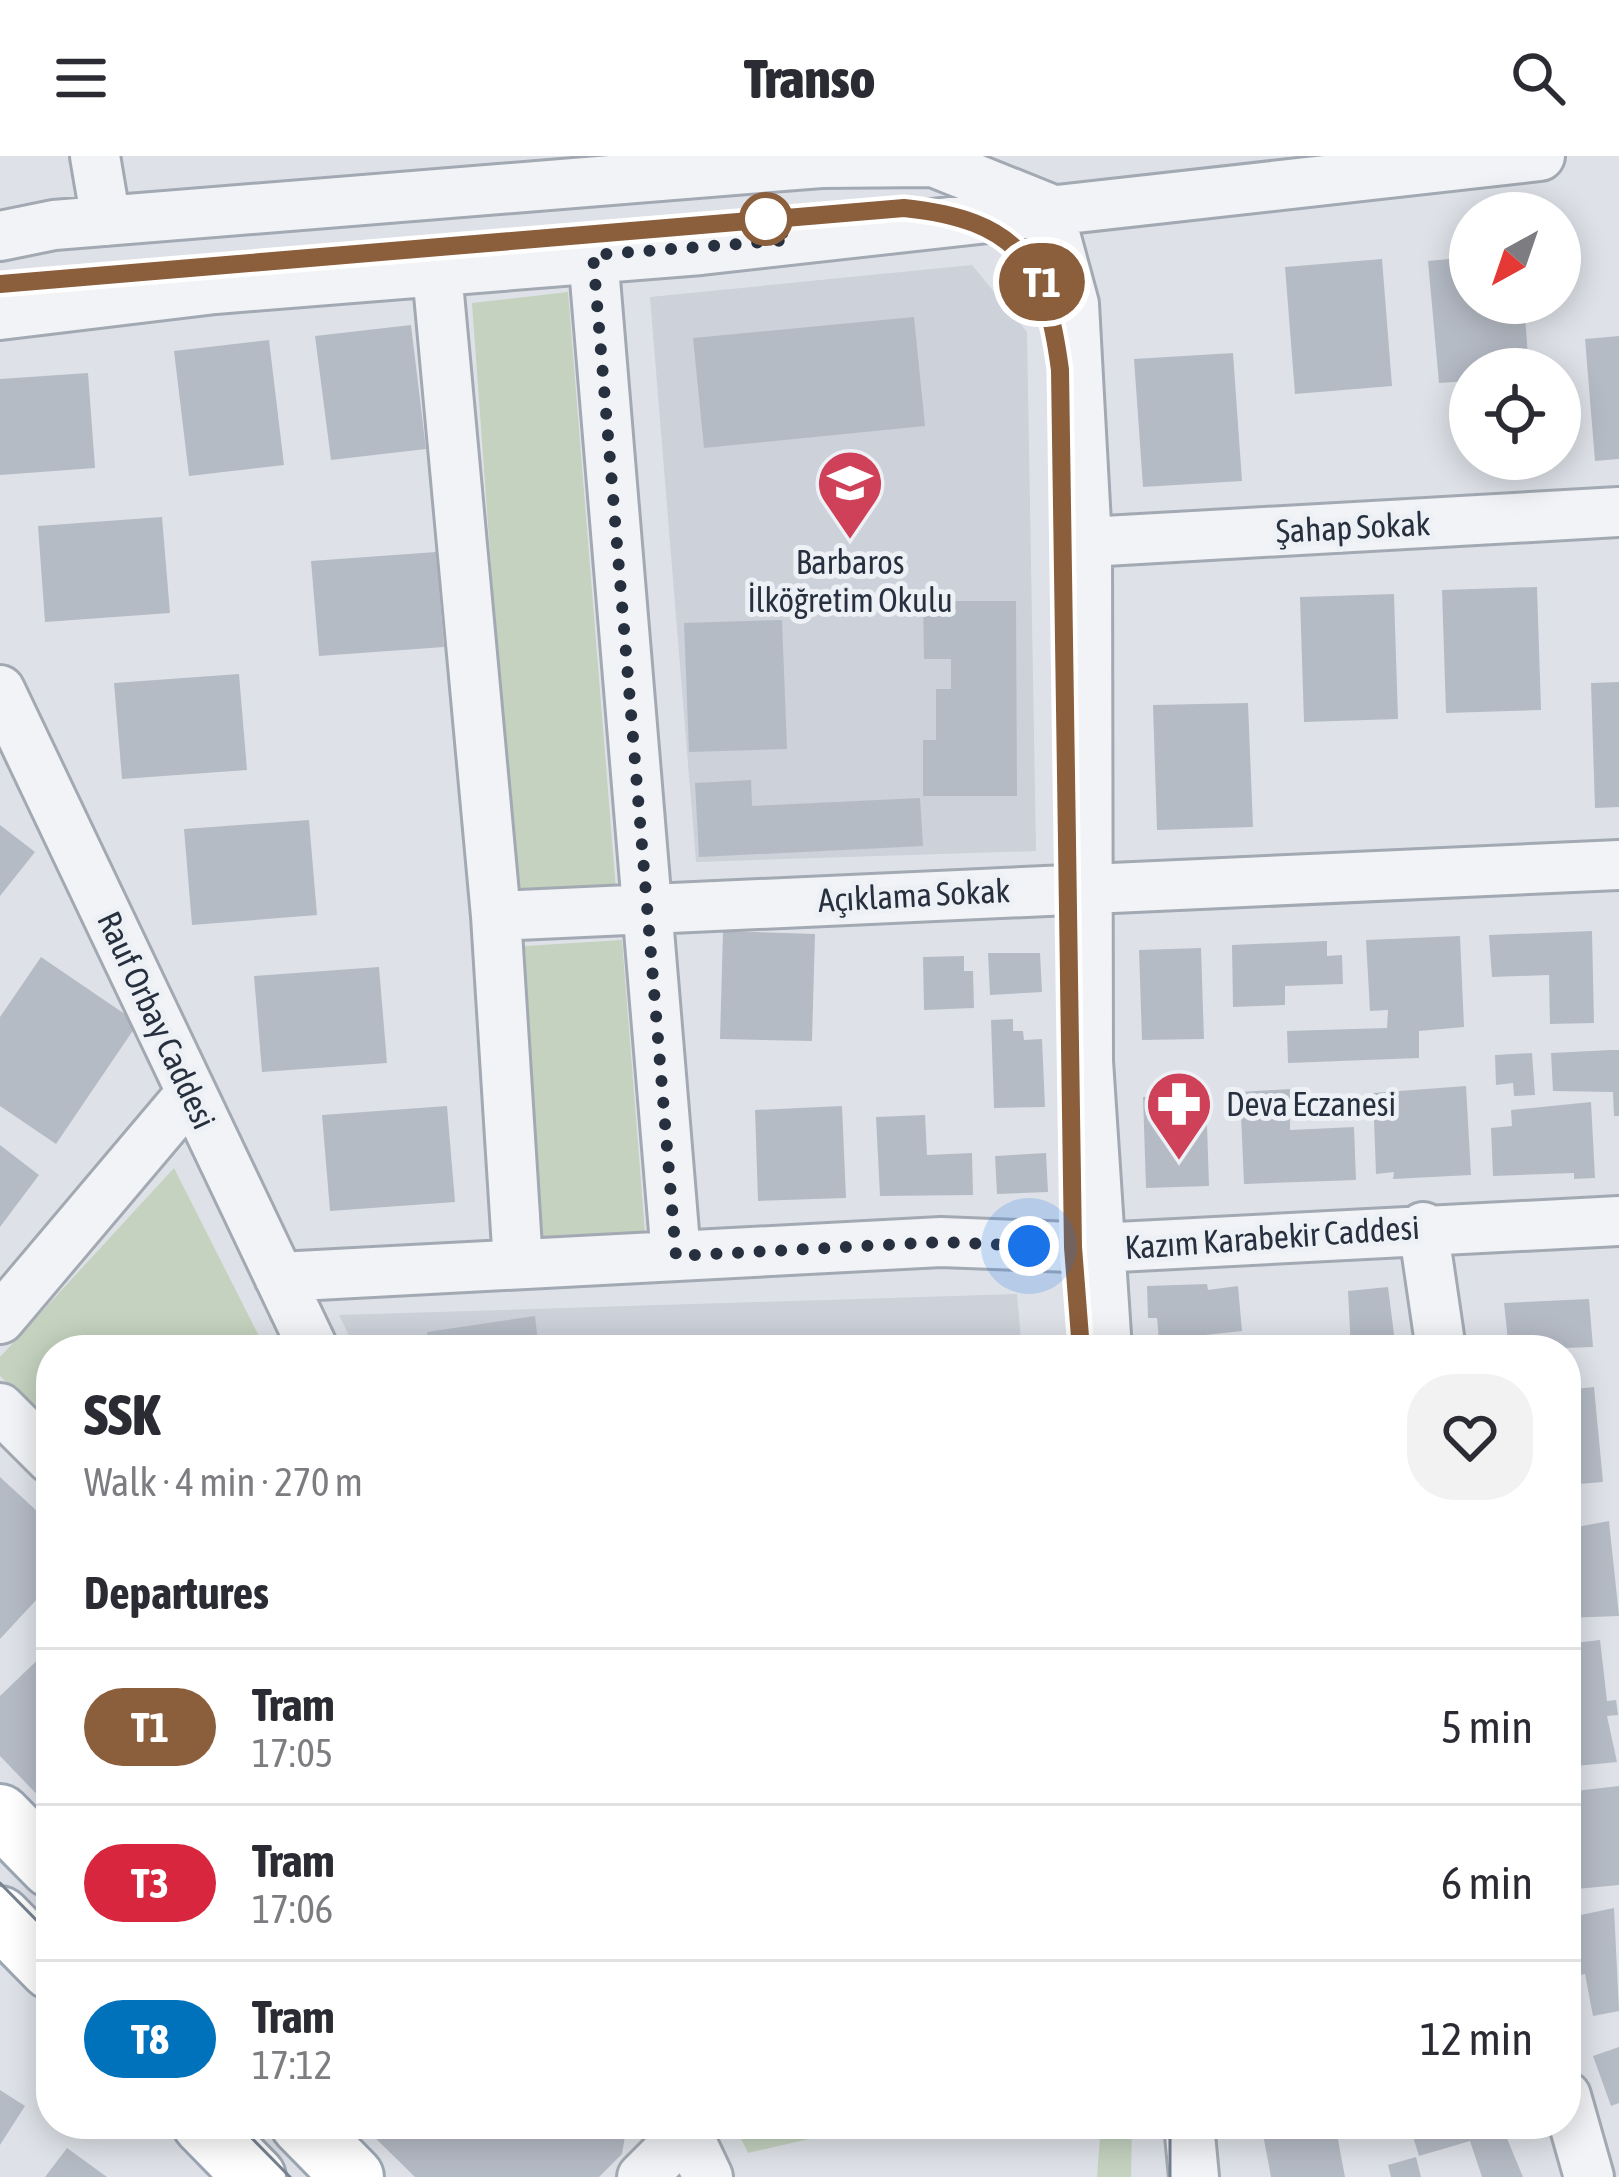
<!DOCTYPE html>
<html lang="en">
<head>
<meta charset="utf-8">
<style>
  :root { --surface:#fff; --page:#f2f2f3; --text:#2b2b33; --muted:#7c7c81; --line:#e1e1e2 }
  body { margin:0; font-family:"Asap Condensed",sans-serif; background:var(--page); color:var(--text); height:100vh; display:flex; flex-direction:column; font-size:45px; white-space:nowrap }
  * { box-sizing:border-box; margin:0 }
  p { font-size:39px; color:var(--muted) }
  .icon { flex:none; width:66px; height:66px; fill:none; stroke:currentColor; stroke-width:2; stroke-linecap:round; stroke-linejoin:round }
  .map { position:relative; flex:1; overflow:hidden }
  .side { position:absolute; left:36px; top:1179px; width:1545px; height:804px; display:flex; flex-direction:column; background:var(--surface); border-radius:48px; box-shadow:0 6px 30px #0003 }
  .side>* { flex:none }
  .badge { padding:0 24px; border-radius:39px; font-size:42px; line-height:78px }
  .needle { width:78px; rotate:220deg }
  .buttons { position:absolute; left:1449px; top:36px; display:grid; gap:24px }
  .buttons a { display:grid; place-items:center; width:132px; height:132px; border-radius:50%; background:var(--surface); box-shadow:0 6px 30px #0003; font-size:60px }
  .you { position:absolute; width:60px; height:60px; margin:-30px; border:9px solid #fff; border-radius:50%; background:#1a73e8; box-shadow:0 0 0 18px #1a73e833 }
  .map>.badge { position:absolute; translate:-50% -50%; box-shadow:0 0 0 6px #fff }
  h2 { padding:0 48px; font-size:45px; line-height:108px }
  .round { display:grid; place-items:center; flex:none; width:126px; height:126px; border-radius:48px; background:var(--page) }
  .overview { display:flex; align-items:center; justify-content:space-between; height:204px; padding:0 48px }
  h1 { font-size:57px; font-weight:800; line-height:90px }
  ul { padding:0; list-style:none }
  li { display:flex; align-items:center; gap:36px; height:156px; padding:0 48px; border-top:3px solid var(--line) }
  li div { flex:1 }
  li b { display:block; font-size:45px }
  li em { font-style:normal }
  li .badge { min-width:132px; font-weight:700; text-align:center }
  header { display:flex; justify-content:space-between; align-items:center; height:156px; padding:0 48px; background:var(--surface); font-size:54px; font-weight:800 }
  .map>svg:first-child { display:block }
  .built { fill:#ccd1da }
  .green { fill:#c4d2bf }
  .building { fill:#b5bbc5 }
  .lines { fill:none; stroke-linecap:round; stroke-linejoin:round }
  .minor-casing { stroke:#a3a9b2; stroke-width:54 }
  .major-casing { stroke:#9da7b4; stroke-width:66 }
  .minor { stroke:#f1f3f6; stroke-width:48 }
  .major { stroke:#fff; stroke-width:60 }
  .tram { stroke:#778291; stroke-width:3 }
  .line-casing { stroke:#fff; stroke-width:27 }
  .line { stroke:#8b5e3c; stroke-width:18 }
  .walk { stroke:#27303f; stroke-width:12; stroke-dasharray:0 21.6 }
  .stop-dot { fill:#fff; stroke:#8b5e3c; stroke-width:6 }
  .labels { text-anchor:middle; stroke-width:10; stroke-linejoin:round; paint-order:stroke }
  .street-label { font-size:33px; fill:#27303f; stroke:#edf1f5 }
  .poi-label { font-size:33px; fill:#27303f; stroke:#edf1f5 }
</style>
</head>
<body>
<header><svg class="icon" aria-label="menu" viewBox="0 0 24 24"><path d="M4 6h16M4 12h16M4 18h16"/></svg>Transo<svg class="icon" aria-label="search" viewBox="0 0 24 24"><circle cx="10" cy="10" r="6"/><path d="M15 15l6 6"/></svg></header>
<div class="map">
<svg width="1619" height="2021" viewBox="0 0 1619 2021">
  <rect width="100%" height="100%" fill="#dee2e8"/>
  <path class="built" d="M972,109L1027,176L1036,695L696,706L650,141Z
    M1017,1138L1022,1194H356L339,1159Z"/>
  <path class="green" d="M568,136L616,734L515,742L472,147Z
    M622,784L646,1089L538,1085L517,815L525,790Z
    M174,1012L266,1194H51V1271L0,1220V1201Z
    M734,1968H830L831,1978L748,1997Z
    M1101,1968H1132L1131,2021H1097Z"/>
  <path class="building" d="M1470,101V147H1524L1529,213H1470V225L1439,227L1428,105Z
    M1382,103L1392,230L1295,238L1285,111Z
    M914,161L925,270L704,292L693,182Z
    M411,169L426,293L331,304L315,180Z
    M1619,180V303L1595,305L1585,183Z
    M269,184L284,309L189,320L174,195Z
    M1233,197L1242,325L1143,331L1134,203Z
    M88,217L95,312L0,319V223Z
    M162,361L170,457L45,466L38,370Z
    M436,396L444,491L319,500L311,405Z
    M1537,431L1541,554L1446,557L1442,434Z
    M1394,438L1398,563L1304,566L1300,441Z
    M923,445H1016L1017,640H923V584H936V533H951V503H924Z
    M782,464L787,593L689,596L684,467Z
    M239,518L247,614L122,623L114,527Z
    M1619,526V651L1595,652L1591,527Z
    M1248,547L1253,671L1157,674L1153,549Z
    M751,624L752,650L920,642L923,690L699,701L695,627Z
    M309,664L317,759L192,769L184,673Z
    M0,669L35,696L0,740Z
    M723,775L815,778L812,885L720,883Z
    M1592,775L1594,867L1550,868L1549,819L1492,821L1489,779Z
    M1460,780L1464,871L1419,875V902L1288,907L1287,875L1387,872L1388,854L1370,855L1366,784Z
    M1327,785V800L1342,799L1343,828L1285,830V849L1233,851L1232,789Z
    M1201,792L1204,883L1142,884L1139,794Z
    M988,797H1040L1042,836L990,839Z
    M964,800V815H973L974,852L924,854L923,801Z
    M41,801L138,867L56,988L0,950V861Z
    M379,811L387,907L262,916L254,820Z
    M1013,863V875H1023L1024,884L1042,883L1045,951L994,952L991,864Z
    M1611,894H1619V960H1614L1613,936L1553,935L1551,897Z
    M1532,897L1535,939L1514,940L1513,927L1496,929L1495,899Z
    M1466,930L1471,1019L1393,1023L1394,1016L1376,1018L1373,937Z
    M1290,933V974L1354,971L1356,1024L1244,1028L1240,936Z
    M1206,938L1209,1030L1146,1032L1143,941Z
    M1591,946L1595,1022L1574,1023V1017L1493,1020L1491,972L1512,970L1511,954Z
    M447,950L455,1046L330,1055L322,959Z
    M842,950L846,1042L758,1045L755,954Z
    M925,959L927,999L972,997L973,1039L880,1040L876,961Z
    M0,989L39,1019L0,1071Z
    M1046,997L1048,1036L997,1038L995,1000Z
    M1207,1128L1208,1134L1238,1130L1242,1175L1159,1184L1157,1162H1148L1147,1130Z
    M1388,1131L1396,1194H1351L1348,1135Z
    M1589,1143L1593,1191L1509,1194L1504,1147Z
    M535,1160L539,1194H429L427,1176Z
    M1312,1183L1313,1194H1278L1277,1187Z
    M1242,1185L1243,1194H1161L1160,1189Z
    M1594,1231L1603,1326L1566,1329V1234Z
    M0,1321L51,1368V1428L0,1483Z
    M1609,1365L1619,1460L1566,1462V1373Z
    M1600,1484L1607,1545L1616,1544L1618,1559L1607,1560L1617,1606L1566,1611V1488Z
    M51,1491V1653L0,1600V1540Z
    M1619,1630V1729L1566,1734V1636Z
    M1614,1752L1619,1855L1593,1860L1585,1818L1566,1822V1802L1578,1799L1571,1761Z
    M1619,1891V1947L1611,1950L1593,1900Z
    M0,1934L25,1950L0,1989Z
    M361,1968H627L622,1998L599,2021H415Z
    M1261,1968H1335L1345,2021H1271Z
    M1409,1968H1501L1523,2021H1482L1470,1985L1419,2000Z
    M67,1992L107,2021H45Z
    M1416,2001L1421,2021H1391L1388,2009Z"/>
  <g class="lines">
    <g class="minor-casing">
      <path id="minor" d="M95,0L106,65
        M1048,52L1074,148L1087,386L1088,905L1107,1194
        M0,80L54,69L821,7L933,6L1048,52
        M593,99L676,1100
        M437,116L496,760L518,1108
        M0,159L215,133L701,94L1540,0
        M1087,386L1619,356
        M0,534L314,1194
        M496,760L1619,709
        M1423,1071L1441,1194
        M279,1121L941,1086L1098,1092L1619,1065
        M0,1163L191,937
        M0,1252L51,1303
        M1566,1940L1589,2021
        M683,1968L708,2021
        M1189,1968L1194,2021
        M642,2021L687,1976"/>
    </g>
    <g class="major-casing">
      <path id="major" d="M0,1659L51,1711
        M0,1761L51,1813
        M203,1968L255,2021
        M301,1968L353,2021"/>
    </g>
    <use href="#minor" class="minor"/>
    <use href="#major" class="major"/>
    <path class="tram" d="M0,128L903,51C1018,64 1046,106 1060,214L1073,1091L1082,1194
      M0,1727L51,1779
      M238,1968L290,2021
      M1170,1968V2021"/>
  </g>
  <g class="lines">
    <g class="line-casing">
      <path id="line" d="M0,128L904,52C1018,64 1046,106 1060,214L1073,1091L1081,1194"/>
    </g>
    <use href="#line" class="line"/>
    <path class="walk" d="M766,63L790,84L593,99L676,1100L940,1086L1029,1090"/>
  </g>
  <defs>
    <g id="school-pin" transform="scale(3.45)"><path d="M0 17L-7.5 6A9.5 9.5 0 1 1 7.5 6Z" fill="#cf4059" stroke="#edf1f5"/><path d="M0-5L7-2L0 1L-7-2ZM-4 1L0 2.5L4 1V4Q0 6-4 4Z" fill="#fff"/></g>
    <g id="pharmacy-pin" transform="scale(3.45)"><path d="M0 17L-7.5 6A9.5 9.5 0 1 1 7.5 6Z" fill="#cf4059" stroke="#edf1f5"/><path d="M-2-6h4v4h4v4h-4v4h-4v-4h-4v-4h4Z" fill="#fff"/></g>
  </defs>
  <g fill-rule="evenodd">
    <use href="#school-pin" x="850" y="327"/>
    <use href="#pharmacy-pin" x="1179" y="948"/>
  </g>
  <circle class="stop-dot" cx="766" cy="63" r="24"/>
  <g class="labels">
    <g class="street-label">
      <text transform="translate(1353 371) rotate(-3)" y="12">Şahap Sokak</text>
      <text transform="translate(914 739) rotate(-3)" y="12">Açıklama Sokak</text>
      <text transform="translate(157 864) rotate(65)" y="12">Rauf Orbay Caddesi</text>
      <text transform="translate(1272 1081) rotate(-4)" y="12">Kazım Karabekir Caddesi</text>
    </g>
    <g class="poi-label">
      <text x="850" y="418">Barbaros<tspan x="850" dy="38">İlköğretim Okulu</tspan></text>
      <text x="1226" y="960" text-anchor="start">Deva Eczanesi</text>
    </g>
  </g>
</svg>
<div class="buttons">
<a><svg class="needle" viewBox="-14 -14 28 28"><path d="M0-13l5 13h-10z" fill="#e53935"/><path d="M0 13l5-13h-10z" fill="#7c7c81"/></svg></a>
<a><svg class="icon" aria-label="locate" viewBox="0 0 24 24"><circle cx="12" cy="12" r="6"/><path d="M12 2v4M12 18v4M2 12h4M18 12h4"/></svg></a>
</div>
<div class="you" style="left:1029px;top:1090px"></div>
<b class="badge" style="left:1042px;top:126px;background:#8b5e3c;color:#fff">T1</b>
<section class="side">
<div class="overview"><div><h1>SSK</h1><p>Walk · 4 min · 270 m</p></div><a class="round"><svg class="icon" aria-label="heart" viewBox="0 0 24 24"><path d="M12 20l-8-8c-3-5 5-10 8-4 3-6 11-1 8 4z"/></svg></a></div>
<h2>Departures</h2>
<ul>
<li><span class="badge" style="background:#8b5e3c;color:#fff">T1</span><div><b>Tram</b><p>17:05</p></div><em>5 min</em></li>
<li><span class="badge" style="background:#d7263d;color:#fff">T3</span><div><b>Tram</b><p>17:06</p></div><em>6 min</em></li>
<li><span class="badge" style="background:#0072bc;color:#fff">T8</span><div><b>Tram</b><p>17:12</p></div><em>12 min</em></li>
</ul>
</section>
</div>
</body>
</html>
